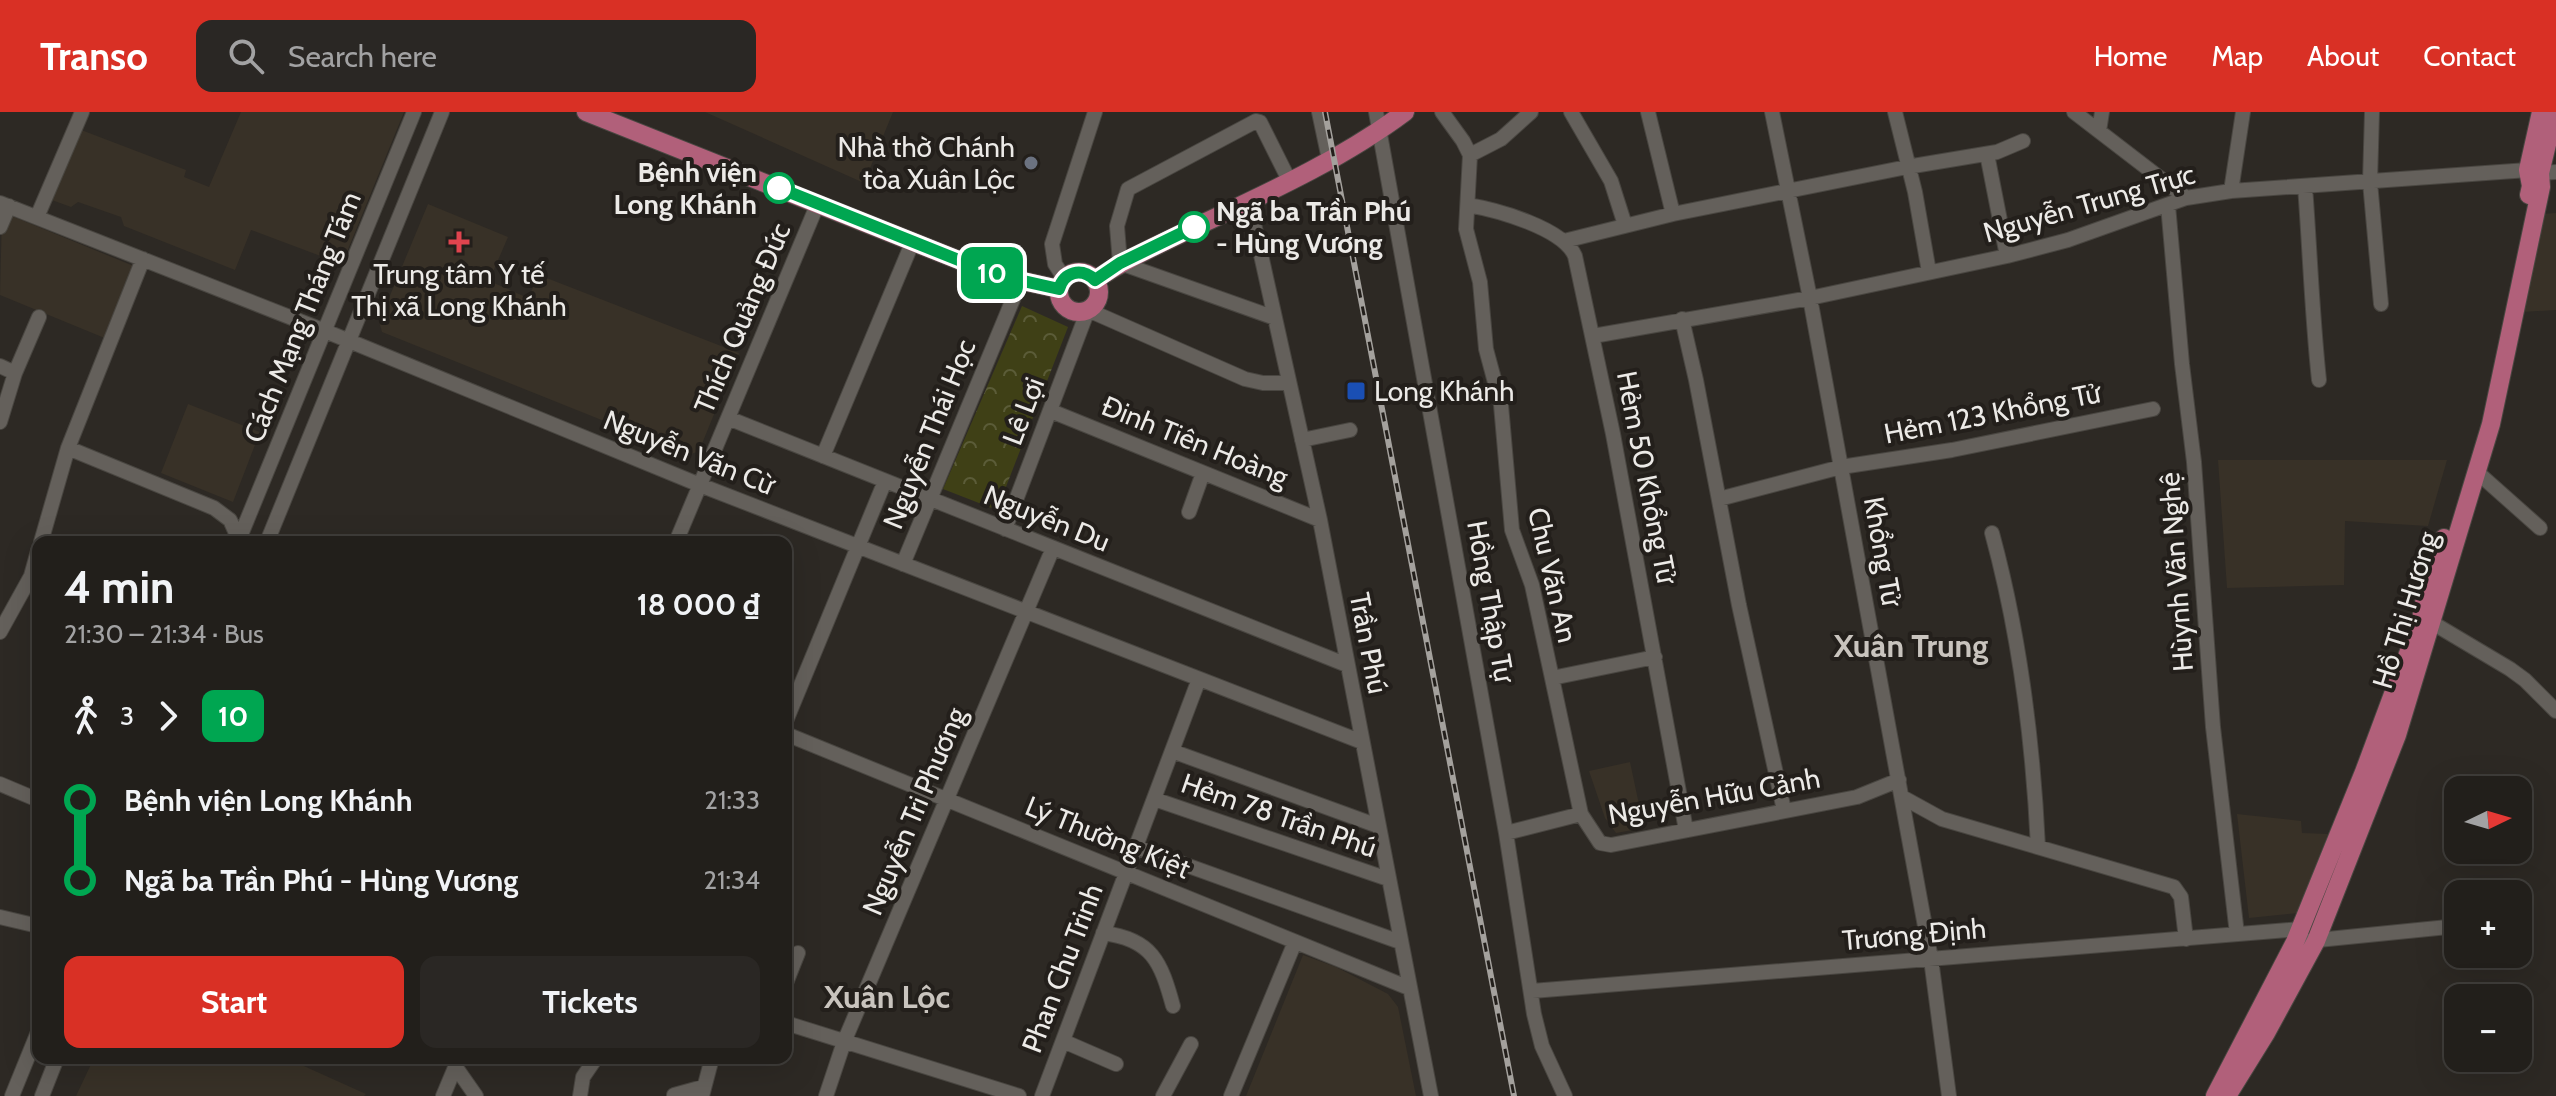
<!DOCTYPE html>
<html lang="en">
<head>
<meta charset="utf-8">
<style>
  :root { --surface:#221f1b; --page:#2a2724; --text:#f1f3f6; --muted:#a2a2a3; --line:#3f3d3a; --accent:#d93025 }
  body { margin:0; font-family:Cabin,sans-serif; background:var(--page); color:var(--text); height:100vh; display:flex; flex-direction:column; font-size:30px; white-space:nowrap }
  * { box-sizing:border-box; margin:0 }
  p { font-size:26px; color:var(--muted) }
  .icon { flex:none; width:44px; height:44px; fill:none; stroke:currentColor; stroke-width:2; stroke-linecap:round; stroke-linejoin:round }
  .map { position:relative; flex:1; overflow:hidden }
  .side { position:absolute; left:32px; top:424px; width:760px; height:528px; display:flex; flex-direction:column; background:var(--surface); border-radius:16px; box-shadow:0 8px 32px #0002,0 0 0 2px var(--line) }
  .side>* { flex:none }
  .badge { padding:0 16px; border-radius:12px; font-size:28px; line-height:52px }
  .needle { width:52px; rotate:85deg }
  .tools { position:absolute; left:2444px; top:664px; display:grid; gap:16px }
  .tools a { display:grid; place-items:center; width:88px; height:88px; border-radius:16px; background:var(--surface); box-shadow:0 8px 32px #0002,0 0 0 2px var(--line); font-size:40px }
  .map>.badge { position:absolute; translate:-50% -50%; box-shadow:0 0 0 4px #fff }
  .legs { display:flex; align-items:center; gap:12px; height:88px; padding:0 32px; font-size:26px }
  .legs p { margin-inline-start:auto }
  .summary { display:flex; align-items:center; justify-content:space-between; height:136px; padding:0 32px }
  h1 { font-size:44px; font-weight:700; line-height:60px }
  .button { display:flex; gap:16px; margin-top:auto; padding:16px 32px }
  .button a { flex:1; height:92px; border-radius:16px; background:var(--accent); color:#fff; font-size:32px; font-weight:700; line-height:92px; text-align:center }
  .button a+a { background:var(--page); color:var(--text) }
  ul { padding:0 32px; list-style:none }
  li { display:flex; align-items:center; gap:28px; height:80px; font-size:30px }
  li i { display:grid; place-items:center; width:12px; height:100%; margin:0 10px; background:currentColor }
  li i::after { content:''; width:20px; height:20px; margin:-10px; border:6px solid; border-radius:50%; background:var(--surface) }
  li p { margin-inline-start:auto }
  li:first-child i { background:linear-gradient(#0000 50%,currentColor 0) }
  li:last-child i { background:linear-gradient(currentColor 50%,#0000 0) }
  header { display:flex; align-items:center; gap:48px; box-sizing:border-box; height:112px; padding:0 40px; background:var(--accent); color:#fff }
  header strong { font-size:38px }
  nav { display:flex; gap:44px; margin-inline-start:auto; font-size:28px }
  .search { width:560px; height:72px; background:var(--page); display:flex; align-items:center; gap:20px; box-sizing:border-box; padding:0 28px; border-radius:16px; color:var(--muted); font-size:30px }
  .map>svg:first-child { display:block }
  .built { fill:#383127 }
  .forest { fill:url(#forest-crowns) }
  .lines { fill:none; stroke-linecap:round; stroke-linejoin:round }
  .minor-casing { stroke:#494641; stroke-width:16 }
  .major-casing { stroke:#494641; stroke-width:20 }
  .minor { stroke:#64605b; stroke-width:14 }
  .major { stroke:#b1607a; stroke-width:18 }
  .rail-casing { stroke:#a4a19d; stroke-width:6 }
  .rail { stroke:#231f1b; stroke-width:3; stroke-dasharray:9; stroke-linecap:butt }
  .line-1-casing { stroke:#fff; stroke-width:18 }
  .line-1 { stroke:#00a651; stroke-width:12 }
  .worship-dot { fill:#6b7280; stroke:#231f1b; stroke-width:3 }
  .stop-1-dot { fill:#fff; stroke:#00a651; stroke-width:4 }
  .health-dot { fill:#e0444e; stroke:#231f1b; stroke-width:3 }
  .transit-dot { fill:#1a4fb4; stroke:#231f1b; stroke-width:3 }
  .labels { text-anchor:middle; stroke-width:8; stroke-linejoin:round; paint-order:stroke }
  .poi-label { font-size:28px; fill:#eceae7; stroke:#231f1b; text-anchor:end }
  .stop-label { font-size:28px; font-weight:bold; fill:#eceae7; stroke:#231f1b; text-anchor:end }
  .street-label { font-size:28px; fill:#eceae7; stroke:#231f1b }
  .quarter-label { font-size:32px; font-weight:bold; fill:#c9c4be; stroke:#231f1b }
</style>
</head>
<body>
<header>
<strong>Transo</strong>
<div class="search"><svg class="icon" aria-label="search" viewBox="0 0 24 24"><circle cx="10" cy="10" r="6"/><path d="M15 15l6 6"/></svg>Search here</div>
<nav><a>Home</a><a>Map</a><a>About</a><a>Contact</a></nav>
</header>
<div class="map">
<svg width="2556" height="984" viewBox="0 0 2556 984">
  <defs>
    <pattern id="forest-crowns" width="20" height="18" patternUnits="userSpaceOnUse" patternTransform="scale(2)"><rect width="20" height="18" fill="#3f4016"/><path d="M2 6a3 3 0 1 1 6 0M12 15a3 3 0 1 1 6 0" fill="none" stroke="#5b5c38"/></pattern>
  </defs>
  <rect width="100%" height="100%" fill="#2d2924"/>
  <path class="built" d="M241,0H404L342,152L251,118L235,158L124,114L121,105L78,90L71,95L49,87L76,16L186,58L184,65L209,75Z
    M705,0H893L864,71Z
    M428,92L508,125L490,167L462,157L528,186L539,163L739,241L699,339L689,343L382,220L379,210Z
    M2,100L136,155L107,227L0,183Z
    M2556,101V198L2522,200L2542,102Z
    M188,292L260,320L233,390L161,361Z
    M2218,348H2447L2428,414L2345,409L2344,473L2227,476Z
    M1630,650L1644,716L1616,721L1605,706L1589,659Z
    M2237,702L2301,709L2302,721L2328,722L2298,801L2249,806Z
    M1303,843L1336,855L1388,882L1398,895L1416,984H1246Z
    M94,946H286L366,982L364,984H76Z"/>
  <path class="forest" d="M1022,194L1068,215L997,398L943,377Z"/>
  <g class="lines">
    <g class="minor-casing">
      <path id="minor" d="M1319,0L1329,47
        M1376,0L1506,721L1534,902L1542,934L1565,984
        M1442,0L1463,29L1470,43L1466,117L1480,170L1486,237L1501,293L1512,418L1532,473L1552,566
        M1571,0L1611,69L1625,113
        M1648,0L1673,102
        M1772,0L1810,186L1931,847L1949,984
        M1895,0L1915,80L1929,160
        M2074,0L2186,86
        M2372,0L2370,70L2381,192
        M2099,19L2102,0
        M1987,42L2007,144
        M1470,43L1501,27L1531,0
        M2305,74C2310,140 2312,203 2319,268
        M2231,79L2243,0
        M1249,89L1320,408L1431,984
        M0,91L325,219L700,373L1362,630
        M1468,93C1497,98 1563,116 1575,144L1613,322L1686,718
        M2168,93L2182,252L2194,350L2213,615L2237,822
        M37,105L82,0
        M0,115L9,94
        M1564,129L1673,102L1907,55L1997,40L2023,29
        M1064,166L1055,152L1052,132L1095,0
        M1275,206L1120,151L1117,114L1128,77L1256,9L1260,10L1289,68
        M1682,207L1696,268L1739,493L1784,698
        M1593,224L1810,186L2007,144L2068,128L2186,86L2231,79L2528,58L2540,61L2556,60
        M0,254L15,261
        M1051,299L1320,408
        M728,306L1347,553
        M0,310L15,261L39,205
        M1302,328L1350,318
        M68,336L214,396L230,408L239,428
        M823,344L913,129
        M2477,360L2540,416
        M1719,387L1841,355L1952,338L2153,297
        M1189,400L1203,361
        M1005,417L1088,198L1245,267L1263,271H1289
        M1992,421C2020,524 2033,629 2038,735
        M41,430L68,336L143,147
        M238,430L414,0
        M267,430L442,0
        M676,430L818,91
        M903,452L1021,168
        M2431,510L2510,557L2525,568L2556,599
        M0,520L31,464L38,439
        M786,609L885,369
        M786,622L1409,876
        M1172,639L1378,714
        M0,672L38,688
        M1902,685L1942,707L2174,775L2181,785L2186,827
        M1154,687L1388,767
        M1581,702L1552,566L1655,545
        M1506,721L1581,702L1600,731L1611,733L1857,685L1899,668
        M1136,735L1400,830
        M0,805L38,814
        M1103,821C1152,827 1161,850 1173,894
        M2308,829L2458,814
        M786,871L798,841
        M1532,879L2301,817
        M786,911L1019,984
        M1063,929L1116,952
        M455,954L476,984
        M674,983L703,975
        M12,984L38,920
        M42,984L57,946
        M443,984L459,946
        M580,984L583,965L596,946
        M702,984L712,946
        M826,984L844,930L1053,436
        M1042,984L1199,567
        M1163,984L1191,932
        M1231,984L1295,830"/>
    </g>
    <g class="major-casing">
      <path id="major" d="M586,0L996,163L1059,177
        M2529,83L2531,74L2528,58L2541,0
        M1059 180a20 20 0 1 1 40 0a20 20 0 1 1-40 0Z
        M1095,168C1126,147 1160,132 1193,116C1265,82 1341,48 1405,0
        M2215,984L2295,830L2364,660L2421,507L2426,480L2444,426
        M2227,984L2266,921L2316,829L2397,623L2491,312L2541,75L2540,61L2555,0"/>
    </g>
    <use href="#minor" class="minor"/>
    <use href="#major" class="major"/>
    <g class="rail-casing">
      <path id="rail" d="M1325,0L1514,984"/>
    </g>
    <use href="#rail" class="rail"/>
  </g>
  <g class="lines">
    <g class="line-1-casing">
      <path id="line-1" d="M779,76L996,163L1059,177C1064,160 1081,155 1095,168L1120,151L1194,115"/>
    </g>
    <use href="#line-1" class="line-1"/>
  </g>
  <circle class="worship-dot" cx="1031" cy="51" r="8"/>
  <g class="stop-1-dot">
    <circle cx="779" cy="76" r="14"/>
    <circle cx="1194" cy="115" r="14"/>
  </g>
  <path class="health-dot" d="M455 118h8v8h8v8h-8v8h-8v-8h-8v-8h8z"/>
  <rect class="transit-dot" x="1346" y="269" width="20" height="20" rx="4"/>
  <g class="labels">
    <g class="poi-label">
      <text x="1015" y="45">Nhà thờ Chánh<tspan x="1015" dy="32">tòa Xuân Lộc</tspan></text>
      <text x="459" y="172" text-anchor="middle">Trung tâm Y tế<tspan x="459" dy="32">Thị xã Long Khánh</tspan></text>
      <text x="1374" y="289" text-anchor="start">Long Khánh</text>
    </g>
    <g class="stop-label">
      <text x="757" y="70">Bệnh viện<tspan x="757" dy="32">Long Khánh</tspan></text>
      <text x="1216" y="109" text-anchor="start">Ngã ba Trần Phú<tspan x="1216" dy="32">- Hùng Vương</tspan></text>
    </g>
    <g class="street-label">
      <text transform="translate(2089 91) rotate(-16)" y="10">Nguyễn Trung Trực</text>
      <text transform="translate(302 205) rotate(-68)" y="10">Cách Mạng Tháng Tám</text>
      <text transform="translate(742 206) rotate(-67)" y="10">Thích Quảng Đức</text>
      <text transform="translate(1023 299) rotate(-69)" y="10">Lê Lợi</text>
      <text transform="translate(1992 301) rotate(-11)" y="10">Hẻm 123 Khổng Tử</text>
      <text transform="translate(929 322) rotate(-68)" y="10">Nguyễn Thái Học</text>
      <text transform="translate(1195 329) rotate(22)" y="10">Đinh Tiên Hoàng</text>
      <text transform="translate(689 340) rotate(22)" y="10">Nguyễn Văn Cừ</text>
      <text transform="translate(1647 365) rotate(79)" y="10">Hẻm 50 Khổng Tử</text>
      <text transform="translate(1047 406) rotate(22)" y="10">Nguyễn Du</text>
      <text transform="translate(1883 439) rotate(80)" y="10">Khổng Tử</text>
      <text transform="translate(2176 460) rotate(-94)" y="10">Hùynh Văn Nghệ</text>
      <text transform="translate(1553 463) rotate(77)" y="10">Chu Văn An</text>
      <text transform="translate(1491 489) rotate(80)" y="10">Hồng Thập Tự</text>
      <text transform="translate(2405 498) rotate(-73)" y="10">Hồ Thị Hương</text>
      <text transform="translate(1369 531) rotate(79)" y="10">Trần Phú</text>
      <text transform="translate(1714 684) rotate(-10)" y="10">Nguyễn Hữu Cảnh</text>
      <text transform="translate(914 699) rotate(-67)" y="10">Nguyễn Tri Phương</text>
      <text transform="translate(1279 703) rotate(19)" y="10">Hẻm 78 Trần Phú</text>
      <text transform="translate(1108 725) rotate(22)" y="10">Lý Thường Kiệt</text>
      <text transform="translate(1914 822) rotate(-5)" y="10">Trương Định</text>
      <text transform="translate(1062 856) rotate(-69)" y="10">Phan Chu Trinh</text>
    </g>
    <g class="quarter-label">
      <text x="1911" y="545">Xuân Trung</text>
      <text x="887" y="896">Xuân Lộc</text>
    </g>
  </g>
</svg>
<div class="tools">
<a><svg class="needle" viewBox="-14 -14 28 28"><path d="M0-13l5 13h-10z" fill="#e53935"/><path d="M0 13l5-13h-10z" fill="#a2a2a3"/></svg></a>
<a>+</a>
<a>−</a>
</div>
<b class="badge" style="left:992px;top:161px;background:#00a651;color:#fff">10</b>
<section class="side">
<div class="summary"><div><h1>4 min</h1><p>21:30 – 21:34 · Bus</p></div><b>18 000 ₫</b></div>
<div class="legs"><svg class="icon" aria-label="walk" viewBox="0 0 24 24"><circle cx="13" cy="4" r="2"/><path d="M13 8l-2 6 4 7M11 14l-3 7M7 12l3-4h3l4 4"/></svg>3<svg class="icon" aria-label="forward" viewBox="0 0 24 24"><path d="M9 5l7 7-7 7"/></svg><b class="badge" style="background:#00a651;color:#fff">10</b></div>
<ul>
<li><i style="color:#00a651"></i><b>Bệnh viện Long Khánh</b><p>21:33</p></li>
<li><i style="color:#00a651"></i><b>Ngã ba Trần Phú - Hùng Vương</b><p>21:34</p></li>
</ul>
<div class="button"><a>Start</a><a>Tickets</a></div>
</section>
</div>
</body>
</html>
